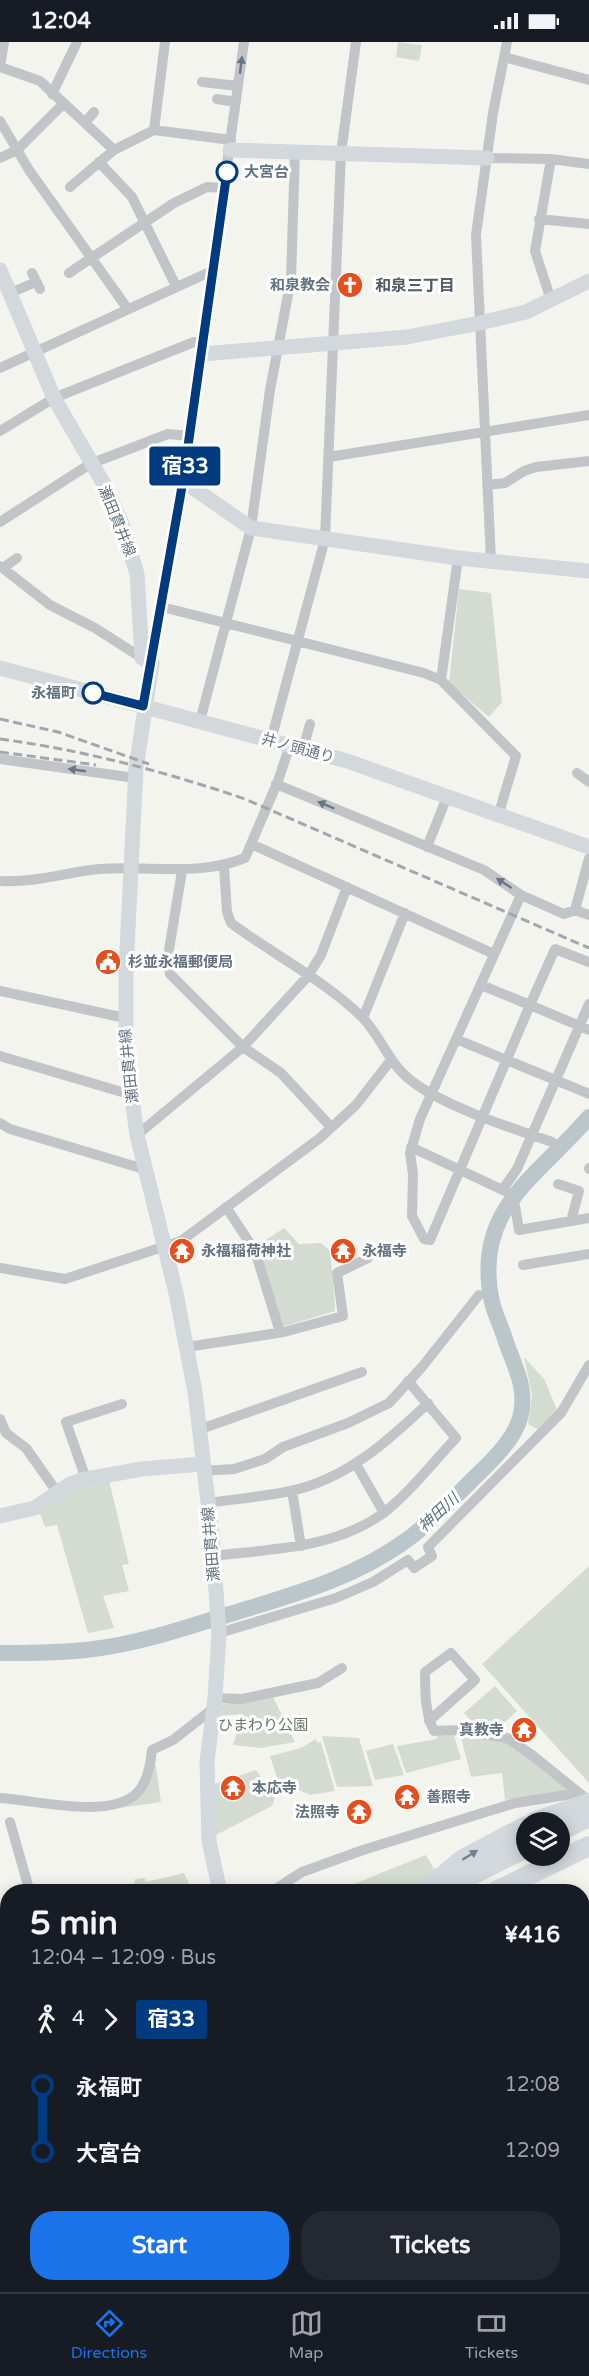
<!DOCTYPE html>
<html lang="en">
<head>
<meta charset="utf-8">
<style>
  :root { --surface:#171b24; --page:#242831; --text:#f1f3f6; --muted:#9ea1a6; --line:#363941; --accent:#1a73e8 }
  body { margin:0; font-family:"Varela Round","Noto Sans JP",sans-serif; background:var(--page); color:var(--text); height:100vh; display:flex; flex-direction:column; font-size:22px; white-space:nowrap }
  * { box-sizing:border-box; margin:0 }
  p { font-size:20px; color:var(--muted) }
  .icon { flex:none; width:33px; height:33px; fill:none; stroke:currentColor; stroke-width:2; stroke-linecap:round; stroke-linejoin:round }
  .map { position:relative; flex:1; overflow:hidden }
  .drawer { position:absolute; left:0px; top:1842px; width:590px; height:408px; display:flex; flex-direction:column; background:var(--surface); border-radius:24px 24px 0 0; box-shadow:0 3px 15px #0003 }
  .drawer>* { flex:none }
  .badge { padding:0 12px; border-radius:4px; font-size:21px; line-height:39px }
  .tools { position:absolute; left:516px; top:1770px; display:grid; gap:12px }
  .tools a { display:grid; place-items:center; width:54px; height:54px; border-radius:50%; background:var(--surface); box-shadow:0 3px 15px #0003; font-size:30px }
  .map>.badge { position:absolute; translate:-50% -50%; box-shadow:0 0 0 3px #fff }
  .legs { display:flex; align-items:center; gap:9px; height:66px; padding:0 30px; font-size:20px }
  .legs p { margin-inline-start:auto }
  .headline { display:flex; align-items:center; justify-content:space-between; height:102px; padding:0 30px }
  h1 { font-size:33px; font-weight:700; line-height:45px }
  .primary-button { display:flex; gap:12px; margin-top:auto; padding:12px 30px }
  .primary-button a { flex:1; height:69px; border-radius:24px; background:var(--accent); color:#fff; font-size:24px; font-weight:700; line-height:69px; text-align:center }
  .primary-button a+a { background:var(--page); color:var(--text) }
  ul { padding:0 30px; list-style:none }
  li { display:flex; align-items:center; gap:21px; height:66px; font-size:22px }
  li i { display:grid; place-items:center; width:9px; height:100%; margin:0 8px; background:currentColor }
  li i::after { content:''; width:15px; height:15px; margin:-8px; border:4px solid; border-radius:50%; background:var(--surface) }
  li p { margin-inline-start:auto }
  li:first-child i { background:linear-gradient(#0000 50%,currentColor 0) }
  li:last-child i { background:linear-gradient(currentColor 50%,#0000 0) }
  .status { display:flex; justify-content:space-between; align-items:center; height:42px; padding:0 30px; background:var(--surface); direction:ltr }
  .status svg { height:16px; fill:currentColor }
  .menu { display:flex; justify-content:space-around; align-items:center; height:84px; border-top:2px solid var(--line); background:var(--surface); font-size:16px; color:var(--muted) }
  .menu a { display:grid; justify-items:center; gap:3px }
  .menu .active { color:var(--accent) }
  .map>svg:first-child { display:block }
  .green { fill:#d4dbd0 }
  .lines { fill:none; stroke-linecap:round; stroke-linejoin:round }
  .river { stroke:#bac6ca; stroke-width:16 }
  .street { stroke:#c1c5c8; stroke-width:10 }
  .secondary { stroke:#d3d8dc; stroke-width:15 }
  .highway { stroke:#d3d8dc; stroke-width:20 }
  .tram { stroke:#a1a7ad; stroke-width:1.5 }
  .rail { stroke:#a1a7ad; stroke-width:3; stroke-dasharray:9 4.5; stroke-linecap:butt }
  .oneway { fill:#677785 }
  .oneway2 { fill:#73828f }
  .line-1-casing { stroke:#fff; stroke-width:14 }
  .line-1 { stroke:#003b80; stroke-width:9 }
  .stop-1-dot { fill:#fff; stroke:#003b80; stroke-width:3 }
  .labels { text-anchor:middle; stroke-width:6; stroke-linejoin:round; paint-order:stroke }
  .stop-label { font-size:15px; font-weight:bold; fill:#627381; stroke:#fff; text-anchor:start }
  .poi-label { font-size:15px; font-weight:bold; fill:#627381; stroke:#fff; text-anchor:start }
  .street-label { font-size:15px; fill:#627381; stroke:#fff }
  .park-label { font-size:15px; fill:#657861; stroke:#fff }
  .neighbourhood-label { font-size:16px; font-weight:bold; fill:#505c66; stroke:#fff }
  .water-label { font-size:16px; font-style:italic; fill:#5e767f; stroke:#fff }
</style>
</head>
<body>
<div class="status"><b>12:04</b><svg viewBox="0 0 49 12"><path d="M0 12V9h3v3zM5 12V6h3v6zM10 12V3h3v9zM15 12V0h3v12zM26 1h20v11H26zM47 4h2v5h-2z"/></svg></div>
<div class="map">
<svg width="589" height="2250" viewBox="0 0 589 2250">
  <rect width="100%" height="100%" fill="#f4f4ef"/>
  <path class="green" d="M398,0L422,3L419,19L396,15Z
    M459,547L491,551L502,660L489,675L449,641Z
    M284,1186L299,1202L321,1201L330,1209L335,1263V1269L282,1285L257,1204Z
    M524,1315L544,1337L558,1370L539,1388L528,1382L532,1353Z
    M109,1438L129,1522L122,1523L129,1549L103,1554L114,1586L88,1591L57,1483L45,1485L40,1471L71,1447Z
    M589,1524V1741L482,1622Z
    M495,1644L517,1669L500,1685L505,1691L503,1693L478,1686L464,1671Z
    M272,1653L295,1700L261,1706L233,1703L243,1672L218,1674L220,1663Z
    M460,1691L506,1699L571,1748L505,1758L502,1731L471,1735Z
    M454,1693L461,1717L406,1731L397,1704L437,1697V1694Z
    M322,1694L359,1696L373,1744L337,1745Z
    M316,1697L317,1701L321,1700L335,1749L310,1753L299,1748L278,1754L274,1744L279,1742L270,1714L301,1706Z
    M393,1702L404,1733L375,1738L366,1709Z
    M153,1723L156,1724L161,1760L119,1766Z
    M256,1728L275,1755L272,1764L216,1793L214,1742Z
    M526,1784V1797L418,1849L334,1850L426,1813L434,1827Z
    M184,1831L192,1847L187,1849H126V1843L135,1841V1837L145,1836L146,1840Z
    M0,1957L7,1958V1990L0,1991Z"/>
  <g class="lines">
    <path class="river" d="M0,1611C32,1611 63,1611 94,1607C144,1601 192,1583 240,1569C299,1551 358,1534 408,1497C430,1481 449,1461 468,1442C485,1425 513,1401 520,1376C528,1347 515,1326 506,1300C502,1286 495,1273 492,1260C472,1167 537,1136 589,1075"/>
    <path class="street" d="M504,15L589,38
      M0,25L40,39L114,108L154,88L231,98
      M0,25L4,0
      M202,40L238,44
      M52,52L77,0
      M217,57L236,60
      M0,79L29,128L127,266
      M85,81L94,70
      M154,88L165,0
      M0,116L17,108L63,62
      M487,116L551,117L589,122
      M551,117L535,209L551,258
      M99,120L132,155L176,244
      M70,145L114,108
      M539,177L589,182
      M32,231L40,247
      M69,231L174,161L207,145L225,146
      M10,251L36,240
      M0,326L214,228
      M0,389L54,356L194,300H204
      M329,415L589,373
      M487,443L505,441L524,429L536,425L589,419
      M0,480L90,422L168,392L190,394
      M491,519L476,193L493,71L507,0
      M0,524L50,563L95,586L142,616
      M3,526L17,516
      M162,565L424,631L441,638L516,714L498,774
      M152,621L183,439L244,0
      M441,638L458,516
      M200,679L251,486L270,348L291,237L295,110
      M271,698L325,497L341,111L356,0
      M303,707L310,682
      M0,717L135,736
      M577,731L589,740
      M276,742L484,828L521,853L564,872L575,868L589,873
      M251,802L494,912
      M427,805L447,755
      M224,824L227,870L231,881C274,913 324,938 362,975C381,994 389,1023 413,1040C444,1064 514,1087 552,1100
      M182,829L167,920L170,932L243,1005L281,1031L331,1085
      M0,839C38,841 65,830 100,827C150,823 197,835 245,816L278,739L290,703
      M521,853L420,1077L410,1111L413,1132L412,1174L424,1197L430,1198L530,963L589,988
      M575,868L589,816
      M481,943L530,963L555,907L589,920
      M0,949L125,976
      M363,976L405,871
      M456,997L589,1052
      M0,1014L132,1053
      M0,1081L10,1087L144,1127
      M137,1093L243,1005L308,934L321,913L347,845
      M411,1105L507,1150L515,1164L519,1188L589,1176
      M589,1127V1126
      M558,1142L579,1149L571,1179
      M503,1147L517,1127L589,962
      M226,1165L255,1209L280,1290
      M523,1223L589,1212
      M0,1226L65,1237L181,1199L320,1096L356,1063L391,1018
      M187,1305L284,1290L343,1274L337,1231L368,1216
      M0,1377L6,1391L26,1406L57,1450
      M198,1388L362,1330
      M356,1422L384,1471
      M202,1429L234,1427L265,1417L283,1405L348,1381L389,1361L422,1325L479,1253
      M86,1437L66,1380L122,1362
      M292,1449L301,1504
      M208,1461C235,1457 263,1455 290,1449C345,1438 388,1399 428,1361
      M213,1514C270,1507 333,1507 382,1472C406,1455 435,1418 456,1396L408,1339
      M219,1591L336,1556L373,1540L408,1518L414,1526L432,1514L428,1505L561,1371L589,1323
      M215,1656L242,1657L318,1641L342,1626
      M429,1679L475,1638L451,1611L425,1630C425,1650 425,1671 434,1689L459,1688L507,1696L532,1713L589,1759
      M0,1756C36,1758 109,1778 137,1751C147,1741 151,1721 152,1708L173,1698L214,1666
      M10,1780L30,1850
      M271,1850L302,1830L363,1808L515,1761L579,1751
      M582,1883L589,1892
      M0,1953L8,1954
      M582,2046L589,2040
      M4,2074L8,2106
      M0,2190H8
      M582,2213L589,2219
      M24,2242L25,2250
      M261,2242L266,2250
      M426,2242L430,2250
      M137,2250L145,2242
      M285,2250L291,2242"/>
    <path class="secondary" d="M230,108L487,116
      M0,228L54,356L105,444L122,482L137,532L142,616L152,621L136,726L126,927V1012L137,1093L176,1251L195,1350L212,1493L219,1591L215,1656L207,1720L209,1799L220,1850
      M202,312L407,295L480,281L526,270L589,239
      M183,439L251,486L458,516L589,529
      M0,626L347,719L589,805
      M0,1474L35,1466L70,1442L86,1437L142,1427L202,1422
      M210,2242L216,2250"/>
    <path class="highway" d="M534,1780L589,1761
      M560,1789L589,1775
      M424,1850L463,1817L526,1784
      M438,1850L526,1806
      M494,1850L589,1804
      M0,2052L8,2049
      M0,2075L8,2072"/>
    <path class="tram" d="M414,2242L418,2250"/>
    <path class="rail" d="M0,677L58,690L149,722
      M0,697C83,708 166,730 245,757L589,906
      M0,710L96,723
      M582,2033L589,2028
      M0,2195L8,2194"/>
  </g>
  <defs><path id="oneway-solid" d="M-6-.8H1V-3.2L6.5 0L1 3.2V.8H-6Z" transform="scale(1.5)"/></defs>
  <g class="oneway">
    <use href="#oneway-solid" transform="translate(241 23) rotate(-83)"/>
    <use href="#oneway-solid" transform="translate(77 728) rotate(-172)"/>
    <use href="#oneway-solid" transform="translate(326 763) rotate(-157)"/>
    <use href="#oneway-solid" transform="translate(504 841) rotate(-147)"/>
  </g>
  <use class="oneway2" href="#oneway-solid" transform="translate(470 1813) rotate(-32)"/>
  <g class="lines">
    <g class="line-1-casing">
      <path id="line-1" d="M93,651L143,664L183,439L227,130"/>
    </g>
    <use href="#line-1" class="line-1"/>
  </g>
  <defs>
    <g id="church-disc" transform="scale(1.35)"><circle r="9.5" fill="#e54f1e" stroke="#fff"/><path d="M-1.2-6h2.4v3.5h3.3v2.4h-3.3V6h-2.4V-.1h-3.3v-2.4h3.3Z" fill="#fff"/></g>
    <g id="civic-disc" transform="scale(1.35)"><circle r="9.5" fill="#e54f1e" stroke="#fff"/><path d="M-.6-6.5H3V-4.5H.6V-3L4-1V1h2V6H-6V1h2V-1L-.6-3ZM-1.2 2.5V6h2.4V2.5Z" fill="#fff"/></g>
    <g id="temple-disc" transform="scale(1.35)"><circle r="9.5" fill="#e54f1e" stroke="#fff"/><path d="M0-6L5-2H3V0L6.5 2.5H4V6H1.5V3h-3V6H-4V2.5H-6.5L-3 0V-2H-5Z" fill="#fff"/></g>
  </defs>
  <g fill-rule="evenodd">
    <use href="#church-disc" x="350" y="243"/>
    <use href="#civic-disc" x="108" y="920"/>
    <use href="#temple-disc" x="182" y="1209"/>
    <use href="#temple-disc" x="343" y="1209"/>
    <use href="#temple-disc" x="524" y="1688"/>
    <use href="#temple-disc" x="233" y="1746"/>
    <use href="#temple-disc" x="407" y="1755"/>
    <use href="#temple-disc" x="359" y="1770"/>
  </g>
  <g class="stop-1-dot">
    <circle cx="227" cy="130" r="10"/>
    <circle cx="93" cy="651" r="10"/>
  </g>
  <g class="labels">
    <g class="stop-label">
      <text x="244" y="135">大宮台</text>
      <text x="76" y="656" text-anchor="end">永福町</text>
    </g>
    <g class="poi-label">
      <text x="330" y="248" text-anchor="end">和泉教会</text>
      <text x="128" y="925">杉並永福郵便局</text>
      <text x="201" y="1214">永福稲荷神社</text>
      <text x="362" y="1214">永福寺</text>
      <text x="504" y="1693" text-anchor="end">真教寺</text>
      <text x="252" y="1751">本応寺</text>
      <text x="426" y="1760">善照寺</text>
      <text x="340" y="1775" text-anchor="end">法照寺</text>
    </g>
    <g class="street-label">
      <text transform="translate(117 479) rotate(68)" y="5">瀬田貫井線</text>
      <text transform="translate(298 706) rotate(15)" y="5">井ノ頭通り</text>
      <text transform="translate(129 1024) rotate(-96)" y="5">瀬田貫井線</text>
      <text transform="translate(211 1502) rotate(-95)" y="5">瀬田貫井線</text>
    </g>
    <g class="park-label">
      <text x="263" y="1688">ひまわり公園</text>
    </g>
    <g class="neighbourhood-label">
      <text x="415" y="249">和泉三丁目</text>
    </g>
    <g class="water-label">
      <text transform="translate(438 1470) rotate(-43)" y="6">神田川</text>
    </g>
  </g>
</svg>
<div class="tools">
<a><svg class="icon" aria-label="layers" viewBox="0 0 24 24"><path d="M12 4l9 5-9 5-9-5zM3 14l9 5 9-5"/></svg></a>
</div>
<b class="badge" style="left:185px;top:424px;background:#003b80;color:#fff">宿33</b>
<section class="drawer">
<div class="headline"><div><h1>5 min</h1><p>12:04 – 12:09 · Bus</p></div><b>¥416</b></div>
<div class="legs"><svg class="icon" aria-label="walk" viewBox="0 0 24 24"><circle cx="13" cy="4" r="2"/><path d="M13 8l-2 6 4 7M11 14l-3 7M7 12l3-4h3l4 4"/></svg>4<svg class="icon" aria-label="forward" viewBox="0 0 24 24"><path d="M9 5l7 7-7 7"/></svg><b class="badge" style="background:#003b80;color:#fff">宿33</b></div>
<ul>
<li><i style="color:#003b80"></i><b>永福町</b><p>12:08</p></li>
<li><i style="color:#003b80"></i><b>大宮台</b><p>12:09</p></li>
</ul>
<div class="primary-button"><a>Start</a><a>Tickets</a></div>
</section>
</div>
<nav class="menu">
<a class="active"><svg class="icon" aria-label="directions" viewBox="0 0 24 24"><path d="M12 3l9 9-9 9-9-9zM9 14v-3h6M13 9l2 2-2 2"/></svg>Directions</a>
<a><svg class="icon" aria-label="map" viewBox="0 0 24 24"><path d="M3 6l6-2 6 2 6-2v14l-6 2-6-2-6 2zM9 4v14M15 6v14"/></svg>Map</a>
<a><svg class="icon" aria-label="tickets" viewBox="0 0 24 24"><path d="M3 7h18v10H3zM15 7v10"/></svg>Tickets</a>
</nav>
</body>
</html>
